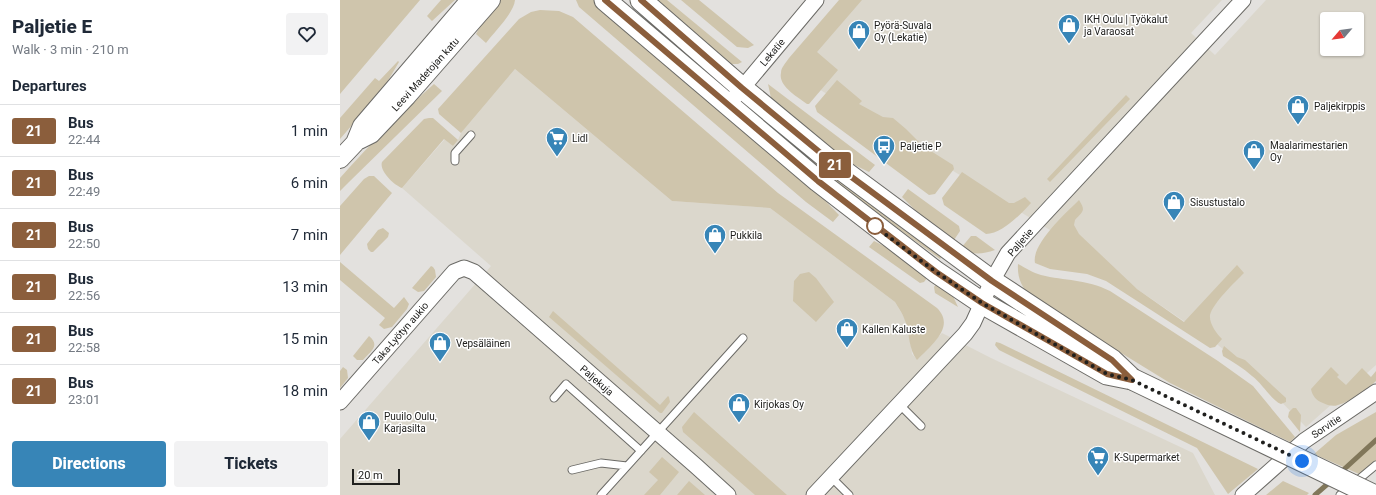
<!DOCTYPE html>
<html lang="en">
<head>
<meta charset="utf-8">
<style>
  :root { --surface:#fff; --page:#f2f2f3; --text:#1f2937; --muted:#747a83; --line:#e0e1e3; --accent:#3785b7 }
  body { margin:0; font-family:Roboto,sans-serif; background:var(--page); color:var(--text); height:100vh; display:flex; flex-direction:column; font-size:15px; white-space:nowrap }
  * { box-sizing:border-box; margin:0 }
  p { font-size:13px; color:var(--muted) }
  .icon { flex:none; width:22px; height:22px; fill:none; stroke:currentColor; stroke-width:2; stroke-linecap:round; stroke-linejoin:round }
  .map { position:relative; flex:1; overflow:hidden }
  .side { display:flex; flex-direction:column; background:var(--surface); width:340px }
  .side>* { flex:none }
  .badge { padding:0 8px; border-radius:3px; font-size:14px; line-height:26px }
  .needle { width:26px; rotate:241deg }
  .fabs { position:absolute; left:980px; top:12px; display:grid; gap:8px }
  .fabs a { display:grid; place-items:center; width:44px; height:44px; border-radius:4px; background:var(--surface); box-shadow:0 1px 3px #0004; font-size:20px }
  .scale { position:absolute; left:12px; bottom:10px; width:48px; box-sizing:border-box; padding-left:4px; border:2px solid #20201e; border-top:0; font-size:11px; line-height:14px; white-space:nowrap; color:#20201e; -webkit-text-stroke:3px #fff; paint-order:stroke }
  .you { position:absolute; width:20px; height:20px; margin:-10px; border:3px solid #fff; border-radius:50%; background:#1a73e8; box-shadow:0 0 0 6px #1a73e833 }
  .map>.badge { position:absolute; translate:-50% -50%; box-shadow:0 0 0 2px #fff }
  h2 { padding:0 12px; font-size:15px; line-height:36px }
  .round { display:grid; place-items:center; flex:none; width:42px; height:42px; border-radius:4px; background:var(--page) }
  .headline { display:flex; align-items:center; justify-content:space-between; height:68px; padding:0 12px }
  h1 { font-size:19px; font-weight:800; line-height:30px }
  .cta { display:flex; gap:8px; margin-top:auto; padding:8px 12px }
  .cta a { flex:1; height:46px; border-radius:4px; background:var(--accent); color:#fff; font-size:16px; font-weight:800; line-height:46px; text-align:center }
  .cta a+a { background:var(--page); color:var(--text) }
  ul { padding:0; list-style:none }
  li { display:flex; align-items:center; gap:12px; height:52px; padding:0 12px; border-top:1px solid var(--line) }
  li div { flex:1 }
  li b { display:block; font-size:15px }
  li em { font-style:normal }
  li .badge { min-width:44px; font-weight:700; text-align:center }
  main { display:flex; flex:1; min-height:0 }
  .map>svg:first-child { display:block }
  .built { fill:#dbd7cc; fill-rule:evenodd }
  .green { fill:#cfc5ac }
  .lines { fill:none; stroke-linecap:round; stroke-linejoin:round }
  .stream { stroke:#81775a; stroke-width:5 }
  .service-casing { stroke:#6b6a66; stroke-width:9 }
  .minor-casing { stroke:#6b6a66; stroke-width:17 }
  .tertiary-casing { stroke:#6b6a66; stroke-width:20 }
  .secondary-casing { stroke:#6b6a66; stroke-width:23 }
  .service { stroke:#fff; stroke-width:7 }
  .minor { stroke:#fff; stroke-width:15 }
  .tertiary { stroke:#fff; stroke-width:18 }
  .secondary { stroke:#fff; stroke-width:21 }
  .secondary-bridge-casing { stroke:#6b6a66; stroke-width:23; stroke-linecap:butt }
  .secondary-bridge { stroke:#fff; stroke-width:21 }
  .line-casing { stroke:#fff; stroke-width:9 }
  .line { stroke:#8b5e3c; stroke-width:6 }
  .walk { stroke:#20201e; stroke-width:4; stroke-dasharray:0 7.2 }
  .stop-dot { fill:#fff; stroke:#8b5e3c; stroke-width:2 }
  .labels { text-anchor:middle; stroke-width:3; stroke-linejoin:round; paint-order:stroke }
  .poi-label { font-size:10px; fill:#20201e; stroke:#fff; text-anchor:start }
  .street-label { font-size:10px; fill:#20201e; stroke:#fff }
</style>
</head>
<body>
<main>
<section class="side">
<div class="headline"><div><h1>Paljetie E</h1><p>Walk · 3 min · 210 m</p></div><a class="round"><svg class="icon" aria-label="heart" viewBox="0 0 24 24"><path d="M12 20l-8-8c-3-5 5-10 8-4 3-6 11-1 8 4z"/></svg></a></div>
<h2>Departures</h2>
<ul>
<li><span class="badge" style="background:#8b5e3c;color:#fff">21</span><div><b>Bus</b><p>22:44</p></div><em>1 min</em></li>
<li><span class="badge" style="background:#8b5e3c;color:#fff">21</span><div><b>Bus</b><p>22:49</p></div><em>6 min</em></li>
<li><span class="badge" style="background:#8b5e3c;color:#fff">21</span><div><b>Bus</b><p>22:50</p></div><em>7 min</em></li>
<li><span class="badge" style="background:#8b5e3c;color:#fff">21</span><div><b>Bus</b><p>22:56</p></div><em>13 min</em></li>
<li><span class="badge" style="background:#8b5e3c;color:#fff">21</span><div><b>Bus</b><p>22:58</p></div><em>15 min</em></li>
<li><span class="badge" style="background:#8b5e3c;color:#fff">21</span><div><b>Bus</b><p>23:01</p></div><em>18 min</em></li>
</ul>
<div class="cta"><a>Directions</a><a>Tickets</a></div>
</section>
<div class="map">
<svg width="1036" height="495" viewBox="0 0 1036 495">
  <rect width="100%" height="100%" fill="#e3e1de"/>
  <path class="built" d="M506,0H882L851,33L875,55L926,0H1036V365L966,427L916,376L873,341L797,289L710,230L446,69ZM987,19H1017V49H987Z
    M175,69L332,201L430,208L555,302L565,319L571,346L572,354L577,359L602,333L651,358L853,453L875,495H0V439L151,266L62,188L105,139L113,146L118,140L121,133Z"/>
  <path class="green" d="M0,0H80L0,94Z
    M101,0H115L92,21L87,16Z
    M159,0H175C174,13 154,32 146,43L136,34L148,12Z
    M236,0H255L464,179L499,215L493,222L466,202L239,7Z
    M310,0H327L402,62L398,64H384Z
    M341,0H359L414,45L408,48L397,47Z
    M499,0H522L477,52L498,70L469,104H467C458,97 438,86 441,73C441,67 446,63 449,58Z
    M200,10L219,11L233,17L438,193L597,308C616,327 591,345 577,360C568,349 570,332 564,318C562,313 558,307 555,302L430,208L332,201L175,69L121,133L99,114L98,109L179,19L191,12Z
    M58,61L59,62L43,89L0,139V118L35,78L39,81Z
    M497,80L522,101L519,104L543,117L553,118L566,129L583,146L613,165L614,169L595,194L589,195L477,112L475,106Z
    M94,84L102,91L9,182L0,191V178C30,144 60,114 94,84Z
    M428,84L535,165L529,172L498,157L434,103L431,98Z
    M786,95L790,99L710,182L707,179Z
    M89,118H93L118,140L113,146L104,139L62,188C54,185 39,171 42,162L84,119Z
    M428,120L604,253L600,259L501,187L426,125Z
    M622,172L669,203H674L685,197L691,203C681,214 662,234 646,234L604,205L602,198Z
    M29,176H34L52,193L0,255V206L24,179Z
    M568,189L619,226L620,231L612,243L587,222L562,197Z
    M739,200C746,211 743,211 735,220L734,225L739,234L797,289L844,322L897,265L904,273C895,282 873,303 870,315C869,324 877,334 882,339L875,347L870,348L766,281L747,274L710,269L695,263C691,244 727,212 739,200Z
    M43,228L49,233L48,237L33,252H31L28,249L27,244L38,230Z
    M631,236H636L655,250C642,254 633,256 621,248Z
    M534,241L566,257L590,274L584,282L580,283L529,247Z
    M0,262L54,308L64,297L69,304L67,309L52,327L44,329L39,325L45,318L0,280Z
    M678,264C686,268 693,273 701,275C725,281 746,279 770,291L878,361L913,386L955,437L950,442L830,383L690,297C682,287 677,278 678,264Z
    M91,266L93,267L95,270L96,277L84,291L78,292L72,288Z
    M469,272L476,278L494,302L476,322L453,301L454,281L460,274Z
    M598,281L612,294L618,307L595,293L594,287Z
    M213,311L320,405L328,396L329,397L330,402L322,413H320L209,317Z
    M29,336C41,346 30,352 23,360H17L13,356Z
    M656,342L660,343L918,469L888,494L857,448L659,350L655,345Z
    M884,346L897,357L905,360L946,398V402L941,404C931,400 922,383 912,376C903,368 893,362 883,356L882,351Z
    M3,367L7,370L8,378L0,388V371Z
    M991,367L999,375L997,377L1006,385L1022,368L1031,377L1036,371V381C1026,390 1012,401 998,405C993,407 987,405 983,403C976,401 972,395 971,389Z
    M953,408H956L961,415L960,432L948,417L949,412Z
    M354,412L447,495H415L343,432L342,427Z
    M1036,412V461L1019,474L974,454L996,435Z
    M322,457L339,472L320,495H304L318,480L309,472Z
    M349,481L365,495H337Z
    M943,481L969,493L967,495H926Z"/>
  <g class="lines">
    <path class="stream" d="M1000,473L1036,440
      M975,495L991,481"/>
    <g class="service-casing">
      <path id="service" d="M115,161V153L131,135
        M214,398L226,384L301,451
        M559,404L581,426
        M232,470L261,463L287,466
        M491,477L509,495
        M261,495L403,338
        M1000,495L1036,465"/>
    </g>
    <g class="minor-casing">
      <path id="minor" d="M388,105L476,0
        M0,402L114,272L124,268L134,272L356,466L388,495
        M474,495L625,334L633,323L652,281L668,253L903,0
        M903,495L964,441L1036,392"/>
    </g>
    <g class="tertiary-casing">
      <path id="tertiary" d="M19,140L31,134L67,96L151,0
        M0,159L15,143L22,126L130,0"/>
    </g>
    <g class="secondary-casing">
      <path id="secondary" d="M265,0L478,181L596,272L642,303L767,374L792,379
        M301,0L402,88L494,164L652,281L772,360L792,379"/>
    </g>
    <use href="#service" class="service"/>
    <use href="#minor" class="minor"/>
    <use href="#tertiary" class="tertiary"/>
    <use href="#secondary" class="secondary"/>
    <g class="secondary-bridge-casing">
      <path id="secondary-bridge" d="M792,379L1033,495"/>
    </g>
    <use href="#secondary-bridge" class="secondary-bridge"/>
  </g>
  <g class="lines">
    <g class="line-casing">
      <path id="line" d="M265,0L478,181L596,272L642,303L767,374L792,380L772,360L652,281L494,164L402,88L301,0"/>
    </g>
    <use href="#line" class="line"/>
    <path class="walk" d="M535,226L529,222L596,272L642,303L767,374L792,380L962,461"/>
  </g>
  <defs>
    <g id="shop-pin" transform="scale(1.15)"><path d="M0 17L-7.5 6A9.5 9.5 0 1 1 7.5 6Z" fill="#3785b7" stroke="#fff"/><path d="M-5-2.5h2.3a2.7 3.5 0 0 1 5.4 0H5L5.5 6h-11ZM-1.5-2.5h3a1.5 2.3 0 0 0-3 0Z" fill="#fff"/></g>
    <g id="supermarket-pin" transform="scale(1.15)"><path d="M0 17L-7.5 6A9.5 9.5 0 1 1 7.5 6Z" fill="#3785b7" stroke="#fff"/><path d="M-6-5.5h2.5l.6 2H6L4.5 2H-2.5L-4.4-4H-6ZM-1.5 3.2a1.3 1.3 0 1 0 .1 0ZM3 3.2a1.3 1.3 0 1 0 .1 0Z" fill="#fff"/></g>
    <g id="bus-pin" transform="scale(1.15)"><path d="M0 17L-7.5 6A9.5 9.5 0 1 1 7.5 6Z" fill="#3785b7" stroke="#fff"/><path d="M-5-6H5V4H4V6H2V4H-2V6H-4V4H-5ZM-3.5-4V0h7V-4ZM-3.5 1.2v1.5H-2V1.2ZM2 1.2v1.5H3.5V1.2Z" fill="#fff"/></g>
  </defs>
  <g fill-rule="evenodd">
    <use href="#shop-pin" x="729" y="25"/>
    <use href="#shop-pin" x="519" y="31"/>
    <use href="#shop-pin" x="958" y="106"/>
    <use href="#supermarket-pin" x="217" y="138"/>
    <use href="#bus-pin" x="544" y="146"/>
    <use href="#shop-pin" x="914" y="151"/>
    <use href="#shop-pin" x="834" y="202"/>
    <use href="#shop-pin" x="375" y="235"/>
    <use href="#shop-pin" x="507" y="329"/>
    <use href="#shop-pin" x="100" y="343"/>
    <use href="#shop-pin" x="399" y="404"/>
    <use href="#shop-pin" x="29" y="422"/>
    <use href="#supermarket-pin" x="758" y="457"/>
  </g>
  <circle class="stop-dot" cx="535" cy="226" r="8"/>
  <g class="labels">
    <g class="poi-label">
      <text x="744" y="23">IKH Oulu | Työkalut<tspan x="744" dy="12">ja Varaosat</tspan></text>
      <text x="534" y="29">Pyörä-Suvala<tspan x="534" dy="12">Oy (Lekatie)</tspan></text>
      <text x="974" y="110">Paljekirppis</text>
      <text x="232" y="142">Lidl</text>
      <text x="930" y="149">Maalarimestarien<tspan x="930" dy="12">Oy</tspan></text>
      <text x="560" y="150">Paljetie P</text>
      <text x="850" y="206">Sisustustalo</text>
      <text x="390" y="239">Pukkila</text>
      <text x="522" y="333">Kallen Kaluste</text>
      <text x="116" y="347">Vepsäläinen</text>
      <text x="414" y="408">Kirjokas Oy</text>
      <text x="44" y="420">Puuilo Oulu,<tspan x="44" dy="12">Karjasilta</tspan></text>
      <text x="774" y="461">K-Supermarket</text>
    </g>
    <g class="street-label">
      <text transform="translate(432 52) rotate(-50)" y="4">Lekatie</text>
      <text transform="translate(85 74) rotate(-48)" y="4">Leevi Madetojan katu</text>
      <text transform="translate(680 242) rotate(-49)" y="4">Paljetie</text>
      <text transform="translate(60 333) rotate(-49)" y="4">Taka-Lyötyn aukio</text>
      <text transform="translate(257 380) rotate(41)" y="4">Paljekuja</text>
      <text transform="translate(986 426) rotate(-34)" y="4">Sorvitie</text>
    </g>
  </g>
</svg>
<div class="fabs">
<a><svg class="needle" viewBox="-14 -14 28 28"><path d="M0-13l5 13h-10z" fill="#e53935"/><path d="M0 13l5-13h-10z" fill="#747a83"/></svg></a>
</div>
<div class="scale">20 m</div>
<div class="you" style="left:962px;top:461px"></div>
<b class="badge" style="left:495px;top:165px;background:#8b5e3c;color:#fff">21</b>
</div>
</main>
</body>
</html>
